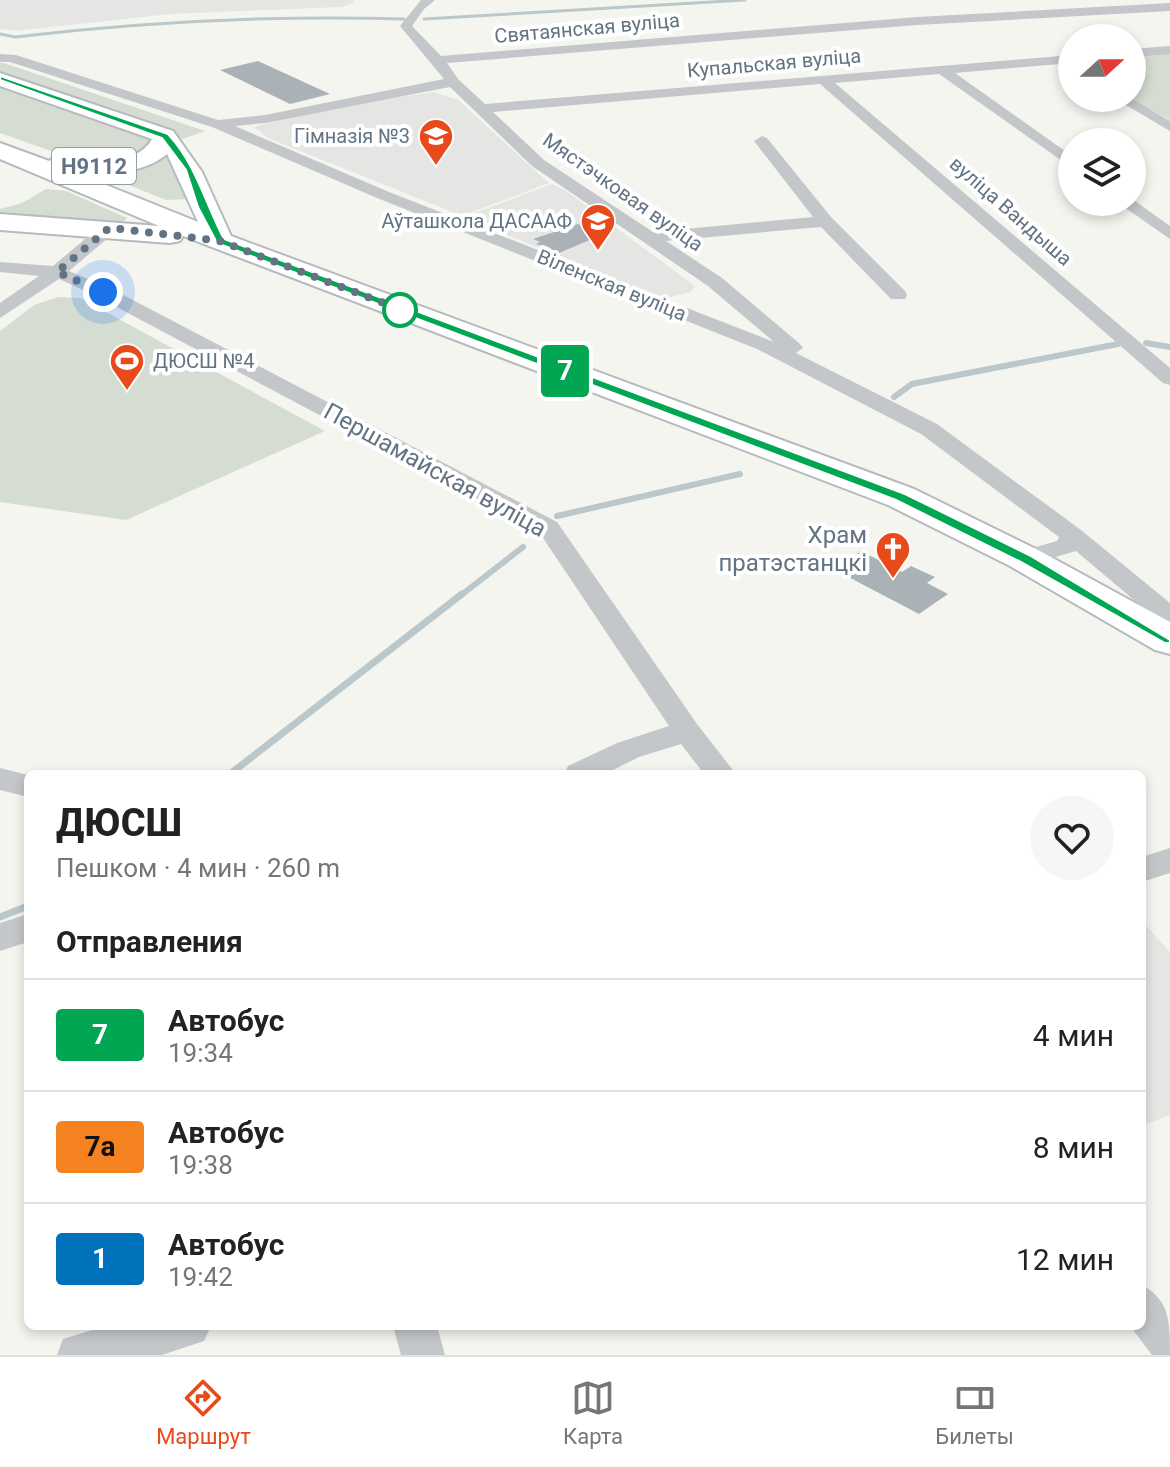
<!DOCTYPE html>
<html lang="ru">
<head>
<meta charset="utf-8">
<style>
  :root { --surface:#fff; --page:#f6f6f6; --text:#222; --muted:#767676; --line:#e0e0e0; --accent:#e94a1c }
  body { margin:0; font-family:Roboto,sans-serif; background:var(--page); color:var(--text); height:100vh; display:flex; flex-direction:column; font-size:30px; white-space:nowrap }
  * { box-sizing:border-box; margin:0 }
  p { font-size:26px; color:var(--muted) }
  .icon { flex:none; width:44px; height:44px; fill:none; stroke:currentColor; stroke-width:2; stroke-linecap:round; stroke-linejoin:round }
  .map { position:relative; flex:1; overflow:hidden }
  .drawer { position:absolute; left:24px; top:770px; width:1122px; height:560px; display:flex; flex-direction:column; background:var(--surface); border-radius:12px; box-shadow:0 4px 12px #0003 }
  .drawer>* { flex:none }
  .badge { padding:0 16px; border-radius:6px; font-size:28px; line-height:52px }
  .needle { width:52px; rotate:69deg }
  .controls { position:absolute; left:1058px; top:24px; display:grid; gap:16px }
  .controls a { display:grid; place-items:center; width:88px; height:88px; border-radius:50%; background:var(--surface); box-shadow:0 4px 12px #0003; font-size:40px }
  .you { position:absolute; width:40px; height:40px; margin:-20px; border:6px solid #fff; border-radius:50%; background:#1a73e8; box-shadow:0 0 0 12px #1a73e833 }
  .map>.badge { position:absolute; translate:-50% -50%; box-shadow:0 0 0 4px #fff }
  h2 { padding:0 32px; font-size:30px; line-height:72px }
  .round { display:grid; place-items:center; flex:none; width:84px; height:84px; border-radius:42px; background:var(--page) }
  .head { display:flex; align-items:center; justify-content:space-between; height:136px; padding:0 32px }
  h1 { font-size:38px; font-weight:800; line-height:60px }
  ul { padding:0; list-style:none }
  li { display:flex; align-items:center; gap:24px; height:112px; padding:0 32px; border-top:2px solid var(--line) }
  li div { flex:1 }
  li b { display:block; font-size:30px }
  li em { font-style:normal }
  li .badge { min-width:88px; font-weight:700; text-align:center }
  .menu { display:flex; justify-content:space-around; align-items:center; height:112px; border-top:2px solid var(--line); background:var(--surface); font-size:22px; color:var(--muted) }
  .menu a { display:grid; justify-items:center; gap:4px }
  .menu .selected { color:var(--accent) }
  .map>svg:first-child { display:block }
  .built { fill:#e5e6e4 }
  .green { fill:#d5dcd1 }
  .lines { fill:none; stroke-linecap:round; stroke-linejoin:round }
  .stream-far2 { stroke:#bac7cb; stroke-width:3 }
  .stream-far1 { stroke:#bac7cb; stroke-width:6 }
  .stream { stroke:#bac7cb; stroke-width:7 }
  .building { fill:#aab2b7 }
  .primary-casing { stroke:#b6babe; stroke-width:4 }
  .minor { fill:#c4c7ca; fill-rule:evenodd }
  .primary { fill:#fff; fill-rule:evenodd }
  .line { fill:#00a651; stroke:#fff; stroke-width:2 }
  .walk { stroke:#627483; stroke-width:8; stroke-dasharray:0 14.4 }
  .stop-dot { fill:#fff; stroke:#00a651; stroke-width:4 }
  .labels { text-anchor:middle; stroke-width:8; stroke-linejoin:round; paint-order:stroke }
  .far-street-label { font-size:20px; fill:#627483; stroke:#fff }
  .far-poi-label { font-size:20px; fill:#627483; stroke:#fff; text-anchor:end }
  .shield { fill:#fff; stroke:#919ea8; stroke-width:2 }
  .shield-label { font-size:22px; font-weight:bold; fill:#627483 }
  .street-label { font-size:24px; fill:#627483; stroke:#fff }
  .poi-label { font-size:24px; fill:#627483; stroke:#fff; text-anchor:end }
</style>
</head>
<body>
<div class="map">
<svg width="1170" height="1355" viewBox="0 0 1170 1355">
  <rect width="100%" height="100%" fill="#f5f5f0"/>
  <path class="built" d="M0,0H353L355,2L342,7L170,14L16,31L0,29Z
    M434,92L458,100L549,183L462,216L268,138L254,127L306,111Z
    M552,184L565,190L695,286L691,292L662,299L464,217Z
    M1142,921L1170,952V1115L1142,1126Z"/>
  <path class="green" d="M1170,53V120L1130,98L1132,56Z
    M0,63H4L205,131L183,139L0,75Z
    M0,82L147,136L151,145L127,159H74L0,133Z
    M169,148L189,199L166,200L104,175L105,169Z
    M46,189L66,191L127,218L120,225L0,217V209L22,203Z
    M58,297L80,298L325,431L126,520L0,502V331L34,305Z"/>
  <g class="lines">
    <path class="stream-far2" d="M424,19L745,0
      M0,34L15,37C144,22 274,15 404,19"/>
    <path class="stream-far1" d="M1146,343L1170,347
      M894,397L912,384L1118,344
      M557,516L740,474
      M460,596L523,547"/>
    <path class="stream" d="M230,774L462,594
      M0,917L28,906"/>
  </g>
  <path class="building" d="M258,61L330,94L290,104L220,70Z
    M578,224L604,234L559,253L536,244L540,242L533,239Z
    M861,551L902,572L911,566L935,577L927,583L948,594L919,614L835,570Z"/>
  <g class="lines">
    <g class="primary-casing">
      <path id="primary" d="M0,73L173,131L202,172L231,236L914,489L1038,550L1170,622V654L1155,650L1010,566L888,505L183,236L180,241L170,243L0,230V214L159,226L0,159V143L49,161C71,142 131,177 152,139L0,86ZM167,154L198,222L74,172C105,174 142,175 167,154Z"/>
    </g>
    <path class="minor" d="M421,0H435L424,9L412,26L441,56L917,17L1170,3V11L917,25L447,63L458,79L485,104L1072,55V63L955,73L1072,156V168L939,74L835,83L1170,368V385L1163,383L820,84L493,112L544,160L653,232L813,217L754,141L762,136L767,138L831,217L905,291L907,295L905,299H891L821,227L666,241L722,278L800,344L803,348L796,353L937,424L1081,530L1170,603V625L1161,623L1076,551L1024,566L1015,563L1011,558L1015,553L1057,541L1059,537L921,434L757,349L377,198L212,127L10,62H0V54L16,55L218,120L265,115L444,79L400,26ZM450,87L532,166L708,286L774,342L389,192L235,126L265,123Z
      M1170,46V54L1132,57V49Z
      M1114,98H1131L1170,121V131Z
      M1132,199L1170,226V239L1117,202H1132Z
      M109,223L115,224L118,228L115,232L69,271L110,288L557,522L697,724L736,774H704L681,744L639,757L605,774H564L568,766L617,743L669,726L539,532L96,296L59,279L0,318V303L39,276L0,272V262L53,266L103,224Z
      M0,768L28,775V797L0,790Z
      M1170,848V873L1142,882V857Z
      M28,914V942L0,951V923Z
      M1142,1285C1170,1300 1170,1322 1170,1355H1152L1130,1326H1142Z
      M105,1326H211L204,1341L162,1355H57L63,1339Z
      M393,1326H437L445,1355H401Z"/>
    <use href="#primary" class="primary"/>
  </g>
  <path class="line" d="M0,76L168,134C196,164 205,203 224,239L905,494L1029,555L1170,640V643H1165L1019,561L896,500L217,243L198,207L186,170L162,138L0,80Z"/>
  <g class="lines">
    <path class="walk" d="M103,292L57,272L109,228L121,229L220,241L405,311L400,310"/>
  </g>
  <defs>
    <g id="school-pin" transform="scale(1.8)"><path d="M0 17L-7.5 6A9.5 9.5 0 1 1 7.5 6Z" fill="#e94a1c" stroke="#fff"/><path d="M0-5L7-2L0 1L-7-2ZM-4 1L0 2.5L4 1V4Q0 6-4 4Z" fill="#fff"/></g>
    <g id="stadium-pin" transform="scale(1.8)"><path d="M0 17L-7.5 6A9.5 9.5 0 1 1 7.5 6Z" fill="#e94a1c" stroke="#fff"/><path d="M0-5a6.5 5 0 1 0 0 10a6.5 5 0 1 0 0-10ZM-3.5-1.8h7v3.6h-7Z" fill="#fff"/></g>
    <g id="church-pin" transform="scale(1.8)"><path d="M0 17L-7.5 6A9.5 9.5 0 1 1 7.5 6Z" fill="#e94a1c" stroke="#fff"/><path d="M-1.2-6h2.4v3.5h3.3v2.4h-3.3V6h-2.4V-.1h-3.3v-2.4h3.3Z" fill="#fff"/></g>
  </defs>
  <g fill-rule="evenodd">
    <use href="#school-pin" x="436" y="136"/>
    <use href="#school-pin" x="598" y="221"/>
    <use href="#stadium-pin" x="127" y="361"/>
    <use href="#church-pin" x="893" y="549"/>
  </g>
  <circle class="stop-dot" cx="400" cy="310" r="16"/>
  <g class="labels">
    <g class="far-street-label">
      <text transform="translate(587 28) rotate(-5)" y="7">Святаянская вуліца</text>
      <text transform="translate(774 63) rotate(-5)" y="7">Купальская вуліца</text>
      <text transform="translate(623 192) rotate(35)" y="7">Мястэчковая вуліца</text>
      <text transform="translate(1011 211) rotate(41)" y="7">вуліца Вандыша</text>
      <text transform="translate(612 285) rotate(22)" y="7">Віленская вуліца</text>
    </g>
    <g class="far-poi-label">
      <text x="410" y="143">Гімназія №3</text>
      <text x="572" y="228">Аўташкола ДАСААФ</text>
      <text x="153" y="368" text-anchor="start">ДЮСШ №4</text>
    </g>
    <rect class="shield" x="52" y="148" width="84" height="36" rx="6"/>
    <g class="shield-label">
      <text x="94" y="174">Н9112</text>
    </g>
    <g class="street-label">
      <text transform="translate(435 470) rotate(29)" y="8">Першамайская вуліца</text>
    </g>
    <g class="poi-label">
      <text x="867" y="543">Храм<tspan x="867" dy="28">пратэстанцкі</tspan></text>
    </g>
  </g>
</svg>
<div class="controls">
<a><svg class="needle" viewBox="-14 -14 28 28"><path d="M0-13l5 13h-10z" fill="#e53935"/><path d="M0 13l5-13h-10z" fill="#767676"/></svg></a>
<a><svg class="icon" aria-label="layers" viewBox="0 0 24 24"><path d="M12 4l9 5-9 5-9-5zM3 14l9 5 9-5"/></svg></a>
</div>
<div class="you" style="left:103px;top:292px"></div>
<b class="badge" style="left:565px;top:371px;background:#00a651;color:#fff">7</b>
<section class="drawer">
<div class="head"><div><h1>ДЮСШ</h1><p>Пешком · 4 мин · 260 m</p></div><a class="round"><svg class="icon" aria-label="heart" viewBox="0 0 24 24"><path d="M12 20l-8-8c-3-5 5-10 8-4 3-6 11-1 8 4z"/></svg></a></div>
<h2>Отправления</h2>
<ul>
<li><span class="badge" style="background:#00a651;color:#fff">7</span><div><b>Автобус</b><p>19:34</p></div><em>4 мин</em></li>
<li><span class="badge" style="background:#f58220;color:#111">7а</span><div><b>Автобус</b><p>19:38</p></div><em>8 мин</em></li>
<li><span class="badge" style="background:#0072bc;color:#fff">1</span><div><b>Автобус</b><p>19:42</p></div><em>12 мин</em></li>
</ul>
</section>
</div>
<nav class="menu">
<a class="selected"><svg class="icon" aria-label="directions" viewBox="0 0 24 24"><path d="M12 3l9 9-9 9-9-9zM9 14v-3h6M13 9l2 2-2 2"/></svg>Маршрут</a>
<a><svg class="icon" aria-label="map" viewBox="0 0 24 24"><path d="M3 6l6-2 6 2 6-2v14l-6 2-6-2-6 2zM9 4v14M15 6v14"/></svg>Карта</a>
<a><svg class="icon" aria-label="tickets" viewBox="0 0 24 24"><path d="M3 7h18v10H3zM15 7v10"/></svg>Билеты</a>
</nav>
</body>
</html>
